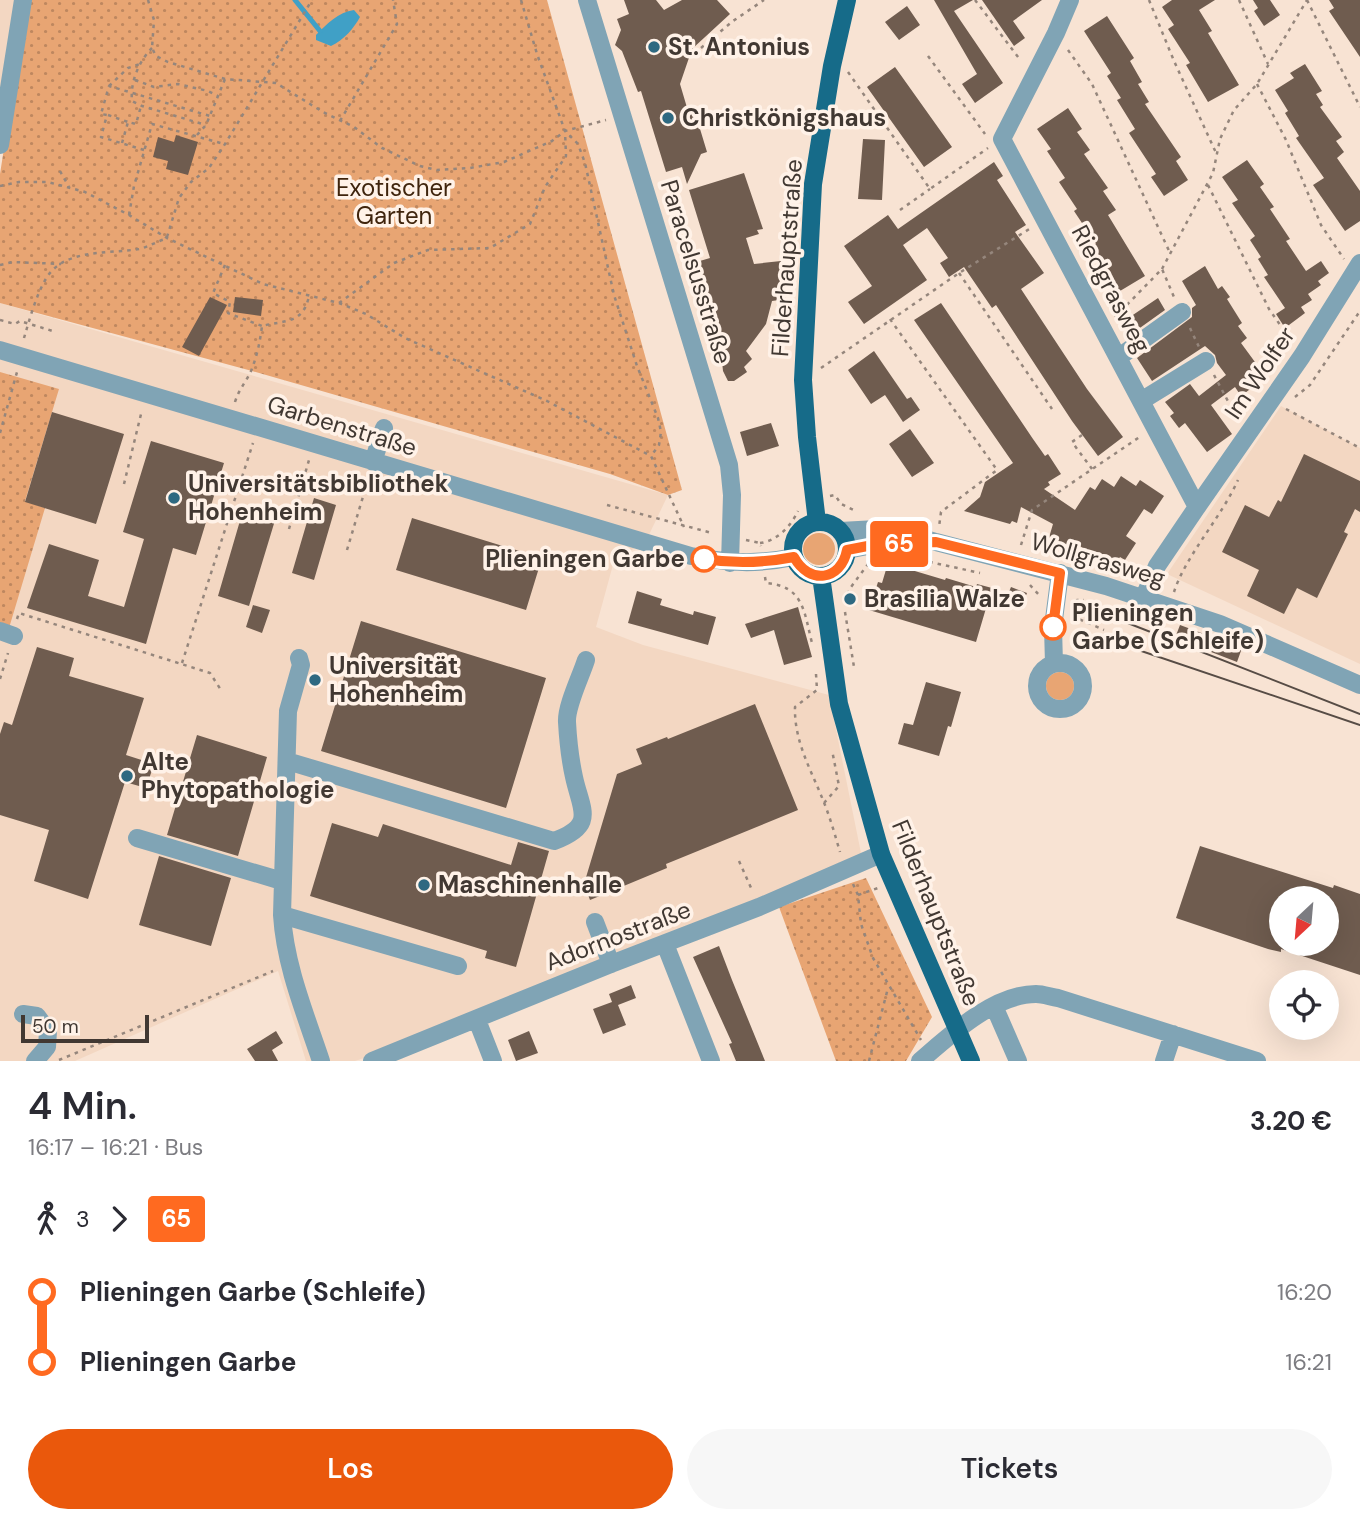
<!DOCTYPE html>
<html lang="de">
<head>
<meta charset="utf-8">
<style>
  :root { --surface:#fff; --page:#f7f7f7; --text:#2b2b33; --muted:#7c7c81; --accent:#ea580c }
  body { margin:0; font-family:"DM Sans",sans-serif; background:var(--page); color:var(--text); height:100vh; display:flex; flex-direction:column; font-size:26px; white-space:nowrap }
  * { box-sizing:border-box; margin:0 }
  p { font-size:23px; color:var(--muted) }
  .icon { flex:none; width:38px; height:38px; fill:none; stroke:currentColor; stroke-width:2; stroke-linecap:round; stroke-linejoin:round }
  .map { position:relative; height:1061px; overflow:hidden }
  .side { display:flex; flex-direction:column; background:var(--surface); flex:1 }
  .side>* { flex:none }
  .badge { padding:0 14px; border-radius:5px; font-size:24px; line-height:46px }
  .needle { width:46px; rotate:206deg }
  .controls { position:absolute; left:1269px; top:886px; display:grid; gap:14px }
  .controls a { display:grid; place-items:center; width:70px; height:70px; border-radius:50%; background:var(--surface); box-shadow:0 7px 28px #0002; font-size:35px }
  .scale { position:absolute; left:21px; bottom:18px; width:128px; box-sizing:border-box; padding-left:7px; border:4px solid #413832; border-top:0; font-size:19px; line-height:24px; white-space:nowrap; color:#413832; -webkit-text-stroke:5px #fff2e8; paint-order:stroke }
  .map>.badge { position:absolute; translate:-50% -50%; box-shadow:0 0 0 4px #fff }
  .legs { display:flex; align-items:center; gap:10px; height:77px; padding:0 28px; font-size:23px }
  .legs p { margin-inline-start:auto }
  .overview { display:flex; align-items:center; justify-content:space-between; height:119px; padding:0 28px }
  h1 { font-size:38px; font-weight:600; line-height:52px }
  .cta { display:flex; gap:14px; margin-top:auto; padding:14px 28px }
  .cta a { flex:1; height:80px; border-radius:42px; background:var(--accent); color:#fff; font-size:28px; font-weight:600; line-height:80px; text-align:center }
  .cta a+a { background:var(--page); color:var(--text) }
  ul { padding:0 28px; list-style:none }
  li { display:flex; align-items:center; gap:24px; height:70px; font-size:26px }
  li i { display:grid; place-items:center; width:10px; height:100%; margin:0 9px; background:currentColor }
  li i::after { content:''; width:18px; height:18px; margin:-9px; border:5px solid; border-radius:50%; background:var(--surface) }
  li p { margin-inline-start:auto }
  li:first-child i { background:linear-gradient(#0000 50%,currentColor 0) }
  li:last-child i { background:linear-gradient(currentColor 50%,#0000 0) }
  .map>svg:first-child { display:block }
  .built { fill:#f3d7c2 }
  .grass { fill:#e8a573 }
  .park { fill:url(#park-dots) }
  .water { fill:#40a0c6 }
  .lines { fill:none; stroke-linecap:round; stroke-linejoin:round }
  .stream { stroke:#40a0c6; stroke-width:5 }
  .building { fill:#6f5c4f; fill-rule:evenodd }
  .path { stroke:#95867c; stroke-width:2.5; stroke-dasharray:3.5 5; stroke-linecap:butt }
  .minor { stroke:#80a4b5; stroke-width:18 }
  .major { stroke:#166b89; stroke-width:18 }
  .tram { stroke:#574c45; stroke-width:2 }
  .line-1-casing { stroke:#fff; stroke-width:16 }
  .line-1 { stroke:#ff6a20; stroke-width:10 }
  .poi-dot { fill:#2e6981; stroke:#fff2e8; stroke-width:2.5 }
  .stop-1-dot { fill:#fff; stroke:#ff6a20; stroke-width:3.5 }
  .labels { text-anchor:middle; stroke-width:7; stroke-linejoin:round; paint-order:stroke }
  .poi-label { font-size:24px; font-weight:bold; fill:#413832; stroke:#fff2e8; text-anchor:start }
  .park-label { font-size:24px; fill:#3f240d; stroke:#fff2e8 }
  .street-label { font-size:24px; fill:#413832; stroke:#fff2e8 }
  .stop-label { font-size:24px; font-weight:bold; fill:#413832; stroke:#fff2e8; text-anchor:end }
</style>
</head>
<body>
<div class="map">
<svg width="1360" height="1061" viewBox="0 0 1360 1061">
  <defs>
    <pattern id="park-dots" width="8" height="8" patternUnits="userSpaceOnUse" patternTransform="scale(1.75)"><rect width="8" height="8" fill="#e8a573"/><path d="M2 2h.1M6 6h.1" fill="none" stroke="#be875f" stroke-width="1.8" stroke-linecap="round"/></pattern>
  </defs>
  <rect width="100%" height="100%" fill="#f8e3d3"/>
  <path class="built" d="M0,0H23L0,145Z
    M0,303L668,495L646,541L614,561L596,627L643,645L829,695L862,858L477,1020L355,1061H306L278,971L75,1061H0Z
    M1281,406L1360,448V664L1167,574Z"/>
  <path class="grass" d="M803 549a16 16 0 1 1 32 0a16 16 0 1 1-32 0Z
    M1046 686a14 14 0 1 1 28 0a14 14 0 1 1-28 0Z"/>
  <path class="park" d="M27,0H547L682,490L668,495L610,474L252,371L0,303V174Z
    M0,372L59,389L25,501L45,508L9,628L0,625Z
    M866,878L932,1017L906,1061H836L779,907Z"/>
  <path class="water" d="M354,10L360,17C354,28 344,40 331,46L316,40V35C327,24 338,12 354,10Z"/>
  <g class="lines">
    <path class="stream" d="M295,0L320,31"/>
  </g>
  <path class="building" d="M624,0H656L664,10L682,0H717L730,14L692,49L680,84L688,111L694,109L707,152L701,154L687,184L682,167L666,172L641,91L638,92L622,51L615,45L621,30L617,19L629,14Z
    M934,0H973L954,11L1003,83L975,103L962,84L977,74Z
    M982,0H1042L1013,21L1025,38L1014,46Z
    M1172,0H1215L1199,10L1212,31L1208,33L1239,85L1208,102L1186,65L1190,63L1168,29L1174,25L1162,7Z
    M1253,0H1270L1280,15L1264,26L1254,11L1258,8Z
    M1329,0H1360V57L1329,11L1334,8Z
    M907,6L920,25L899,40L885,22Z
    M1107,16L1134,58L1130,61L1142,82L1138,84L1149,102L1145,104L1181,157L1176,161L1188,180L1164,196L1151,177L1156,174L1129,133L1135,129L1117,100L1121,98L1107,76L1111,73L1084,31Z
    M1305,64L1322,91L1316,94L1323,105L1320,107L1342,137L1336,141L1344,152L1337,158L1360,191V221L1345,231L1313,185L1324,178L1296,138L1299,136L1285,113L1288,111L1275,90L1294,78L1290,73Z
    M895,67L952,147L924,167L867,87Z
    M1068,108L1082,129L1077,132L1090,150L1084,154L1108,188L1103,191L1116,210L1108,215L1145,276L1115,294L1091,248L1096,244L1074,211L1077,209L1059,182L1065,178L1047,151L1051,149L1037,129Z
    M176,135L198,142L188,175L166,169L168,161L153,157L158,137L174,142Z
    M863,139L885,140L882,200L858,199Z
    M1247,160L1264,184L1260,187L1274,207L1270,209L1290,239L1286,241L1306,271L1321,261L1329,273L1318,281L1321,285L1308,294L1312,300L1301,307L1305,313L1285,328L1276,314L1285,308L1264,277L1268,275L1258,259L1261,257L1250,240L1255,236L1232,203L1238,200L1222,177Z
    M994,162L1003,176L997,180L1026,225L1015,232L1044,273L1021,289L1087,389L1123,437L1098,456L1072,421L996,305L992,308L964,267L949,277L940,263L948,258L927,228L903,245L927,280L864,324L848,302L872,286L844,246L888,215L898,229Z
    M744,173L763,229L757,230L759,234L746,238L754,264L781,261L786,299L772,301L766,324L746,351L752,359L744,367L747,372L734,381H728L723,371L721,352L693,263L710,258L689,190Z
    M1205,266L1218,289L1222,286L1230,297L1227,299L1242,323L1238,326L1247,338L1241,343L1266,377L1241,396L1235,387L1211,405L1232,434L1207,452L1185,423L1179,428L1170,416L1174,413L1165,402L1190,384L1199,396L1226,375L1217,363L1215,355L1205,346L1152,381L1137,358L1192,317V308L1196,305L1182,281Z
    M210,297L227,305L199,356L182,347Z
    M235,297L263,300L261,316L233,312Z
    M1158,298L1165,310L1130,335L1121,323Z
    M941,303L1033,439L1045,456L1048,454L1061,474L1048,482L1050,485L1044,489L1075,510L1090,487L1095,490L1102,479L1114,487L1121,476L1136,486L1140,480L1164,496L1152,514L1144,509L1126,536L1136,543L1125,560L1120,557L1116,563L1106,556L1104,559L1098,555L1097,557L1075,543L1073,547L1048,541L1053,524L1021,507L1017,523L1012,521L1010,524L964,511L980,497L985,482L1013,463L914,320Z
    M874,351L907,399L911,397L920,410L903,422L885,395L871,404L848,370Z
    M52,412L124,434L96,524L25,502Z
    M771,423L779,446L747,456L740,432Z
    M910,429L934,463L912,477L889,444Z
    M151,441L224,463L196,555L173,548L146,644L27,608L49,544L99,560L88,596L124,607L144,539L123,532Z
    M1304,454L1360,481V512L1355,509L1344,532L1348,534L1317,598L1297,588L1284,614L1247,596L1259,570L1222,552L1245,505L1269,517L1278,500L1281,502Z
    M314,498L336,505L314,580L292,573Z
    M244,507L276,517L249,606L218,596Z
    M412,518L542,558L526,610L396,570Z
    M888,563L945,580L946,578L976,587L977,584L992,588L976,642L869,610L878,582L882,583Z
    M1011,587L1027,593L1022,605L1006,599Z
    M637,591L662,599L660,605L693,615L694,611L716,617L708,645L628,623Z
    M253,605L270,610L262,633L246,627Z
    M798,607L812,657L784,665L774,630L751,638L745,624Z
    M361,621L546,678L506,808L321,751Z
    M1180,625L1242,648L1237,662L1175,638Z
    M37,647L74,658L69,676L144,698L126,755L154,764L146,788L125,782L88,899L34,881L49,830L0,815V734L4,722L12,725Z
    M926,682L961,692L951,727L948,726L939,756L898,744L904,723L913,725Z
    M755,704L798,810L666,864L667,868L590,900L584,884L617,774L642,764L636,749L667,737L668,739Z
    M197,735L267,757L238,856L167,835Z
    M332,823L378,837L383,824L511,865L518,842L549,851L516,967L485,958L487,951L310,896Z
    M1200,846L1333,888L1334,885L1360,894V975L1281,949V952L1268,949L1176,918ZM1281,898H1326V943H1281Z
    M159,856L231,878L211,946L139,925Z
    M719,946L732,980L765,1061H736L729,1044L732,1043L693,957Z
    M631,985L636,998L618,1005L626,1025L603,1034L593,1009L612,1002L609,994Z
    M276,1031L283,1043L272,1050L278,1061H255L247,1049Z
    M529,1031L538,1053L516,1061L508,1040Z"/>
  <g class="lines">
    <path class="path" d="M148,0L154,20L152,48L156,56L168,62L225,79L276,83L323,112L354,127L382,148L420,166L437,170L470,168L504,162L552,141L565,131L606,120
      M521,0L537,54L565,131L578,144L585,163L614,295L637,366L658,418L661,432L659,445L651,456
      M975,0L1021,61
      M1149,0L1174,61L1217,155
      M1239,0L1268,64
      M1307,0L1360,107
      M152,48C139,61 130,82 132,101L142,106L206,125
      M701,48L733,21L764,0
      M1068,50L1092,84L1170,253
      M928,56L985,134
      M848,72L930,189L988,148
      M135,80L154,87L178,84L208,91L218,96
      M1257,84L1286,140L1321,225L1344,259
      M109,86L128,68L140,64
      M108,115L128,122
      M340,121L397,24L393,0
      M197,135L206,125L225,79
      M122,143L128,122L136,124L141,106
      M144,150L101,137L107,115L101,114L109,86L210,116
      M60,171L69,187
      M1208,185L1269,309L1292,342
      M0,186L19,182H48L85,192L129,215L167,238L263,284L339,303L366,314L405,338L547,401L651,456L684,527
      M900,210L930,189
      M129,215L134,186L152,124L224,144
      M167,237L179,198L191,182L209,168L225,144L312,0
      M0,265L13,262L61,264
      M225,265L213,293L230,302L228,313L262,326
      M1162,269L1213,173L1220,139L1234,110L1257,84L1307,0
      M959,273L1052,409
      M339,303L394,263L428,250L490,248L530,224L545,187L566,156L565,131
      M1115,317L1162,269L1174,297
      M890,319L997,470L941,512L939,527
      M0,320L15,324L20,321L56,332
      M1190,328L1199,347
      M24,338C30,318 36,295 47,277C66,248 110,254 139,249C148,247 156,242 165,239
      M821,368L959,273L1031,228
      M1214,375L1237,418
      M1295,397L1310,385L1360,311
      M235,402C239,389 246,382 251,371C257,356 260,342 262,326C286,320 303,324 309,296
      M1286,409L1360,448
      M0,433L17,372
      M1082,435L1072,442L1092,469
      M124,484L142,410
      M830,496L835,495L841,504L856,511
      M607,505L712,533
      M289,529L309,460
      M746,540L760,543L761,546
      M760,543C777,541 791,526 798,511
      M1021,545L1032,510L1141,436
      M347,550L368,480
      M921,560L980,573
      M765,577L766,583C804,586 804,612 812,643
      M1030,585L1040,596
      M1174,592C1186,555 1221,518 1238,480
      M844,602L851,587L868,564
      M1074,610L1077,600H1084
      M845,612L854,667
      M1072,616L1104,630
      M17,619L19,613L210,673L221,690
      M182,663L253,443
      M816,674L817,690L795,707C794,741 811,770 823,800C830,817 835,835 840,852
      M0,679L8,653
      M824,803L839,786L832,750
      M739,861L752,890
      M853,884L858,895L861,924L873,958L921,1040
      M858,895L878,888
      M59,1060L273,971
      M869,1061L888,988"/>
    <path class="minor" d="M587,0L729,465L732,495L730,563
      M1070,0L1056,33L1002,139L1197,507L1157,566L1144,597
      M0,145L23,0
      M0,350L691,556C731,563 754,565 794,557
      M1119,357L1182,312
      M1141,401L1206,361
      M373,462L384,428
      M1197,507L1302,356L1360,263
      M840,531L877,529L906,533L936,542L1106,586L1220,624L1360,685
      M847,550L878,544L920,543
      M0,631L14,636
      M299,658L301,665L288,711L282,915C285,965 305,1013 321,1061
      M1037 686a23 23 0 1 1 46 0a23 23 0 1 1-46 0Z
      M1054,664L1053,627L1060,573
      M287,761L554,841C597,825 581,810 574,777C570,759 568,740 567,722C566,706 581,676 586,660
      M137,838L282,881
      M282,915L458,966
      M595,922L611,964
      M665,944L711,1061
      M994,1006L1018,1061
      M23,1014L37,1016L48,1031L47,1047L35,1061
      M477,1020L493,1061
      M372,1061L611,964L759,907L881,854
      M920,1061C950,1035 994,994 1036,994C1043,994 1051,997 1058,998L1257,1061
      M1164,1061L1173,1034"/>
    <path class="major" d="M817,522L807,437L803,380L813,184L832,66L847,0
      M793 549a27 27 0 1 1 54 0a27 27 0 1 1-54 0Z
      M821,576L839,704L881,854L971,1061"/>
    <path class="tram" d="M1102,613L1360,714
      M1094,635L1360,725"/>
  </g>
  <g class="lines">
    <g class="line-1-casing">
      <path id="line-1" d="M704,559C736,564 763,563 794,557C809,585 841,581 847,550L878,544L936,542L1060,573L1053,627"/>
    </g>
    <use href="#line-1" class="line-1"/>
  </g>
  <g class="poi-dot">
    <circle cx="654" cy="47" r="7"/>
    <circle cx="668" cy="118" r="7"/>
    <circle cx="174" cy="498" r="7"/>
    <circle cx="850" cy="599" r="7"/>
    <circle cx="315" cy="680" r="7"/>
    <circle cx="127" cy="776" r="7"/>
    <circle cx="424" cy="885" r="7"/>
  </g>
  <g class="stop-1-dot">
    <circle cx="704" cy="559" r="12"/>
    <circle cx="1053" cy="627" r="12"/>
  </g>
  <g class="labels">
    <g class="poi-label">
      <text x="668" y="55">St. Antonius</text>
      <text x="682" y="126">Christkönigshaus</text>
      <text x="188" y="492">Universitätsbibliothek<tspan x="188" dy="28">Hohenheim</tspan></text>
      <text x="864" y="607">Brasilia Walze</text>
      <text x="329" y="674">Universität<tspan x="329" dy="28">Hohenheim</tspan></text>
      <text x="141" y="770">Alte<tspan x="141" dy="28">Phytopathologie</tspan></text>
      <text x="438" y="893">Maschinenhalle</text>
    </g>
    <g class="park-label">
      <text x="394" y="196">Exotischer<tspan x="394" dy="28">Garten</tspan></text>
    </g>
    <g class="street-label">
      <text transform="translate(787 258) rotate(-86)" y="8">Filderhauptstraße</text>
      <text transform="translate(696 272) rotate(73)" y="8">Paracelsusstraße</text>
      <text transform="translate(1111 289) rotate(62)" y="8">Riedgrasweg</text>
      <text transform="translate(1260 373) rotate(-56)" y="8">Im Wolfer</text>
      <text transform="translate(342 426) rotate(17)" y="8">Garbenstraße</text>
      <text transform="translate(1098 560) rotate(16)" y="8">Wollgrasweg</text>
      <text transform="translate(936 913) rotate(68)" y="8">Filderhauptstraße</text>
      <text transform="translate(618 936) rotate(-21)" y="8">Adornostraße</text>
    </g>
    <g class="stop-label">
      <text x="685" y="567">Plieningen Garbe</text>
      <text x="1072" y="621" text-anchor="start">Plieningen<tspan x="1072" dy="28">Garbe (Schleife)</tspan></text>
    </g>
  </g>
</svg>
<div class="controls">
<a><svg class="needle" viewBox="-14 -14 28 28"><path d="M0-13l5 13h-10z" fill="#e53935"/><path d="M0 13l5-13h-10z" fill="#7c7c81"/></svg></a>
<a><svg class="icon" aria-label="locate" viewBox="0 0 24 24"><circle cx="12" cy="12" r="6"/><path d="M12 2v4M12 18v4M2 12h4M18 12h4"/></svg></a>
</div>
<div class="scale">50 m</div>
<b class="badge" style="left:899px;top:544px;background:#ff6a20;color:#fff">65</b>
</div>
<section class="side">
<div class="overview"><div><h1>4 Min.</h1><p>16:17 – 16:21 · Bus</p></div><b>3.20 €</b></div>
<div class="legs"><svg class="icon" aria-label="walk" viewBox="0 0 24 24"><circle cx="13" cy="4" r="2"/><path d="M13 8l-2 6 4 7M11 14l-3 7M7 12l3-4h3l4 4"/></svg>3<svg class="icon" aria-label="forward" viewBox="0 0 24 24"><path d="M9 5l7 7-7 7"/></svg><b class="badge" style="background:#ff6a20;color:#fff">65</b></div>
<ul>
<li><i style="color:#ff6a20"></i><b>Plieningen Garbe (Schleife)</b><p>16:20</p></li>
<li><i style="color:#ff6a20"></i><b>Plieningen Garbe</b><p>16:21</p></li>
</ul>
<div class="cta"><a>Los</a><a>Tickets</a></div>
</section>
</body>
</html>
